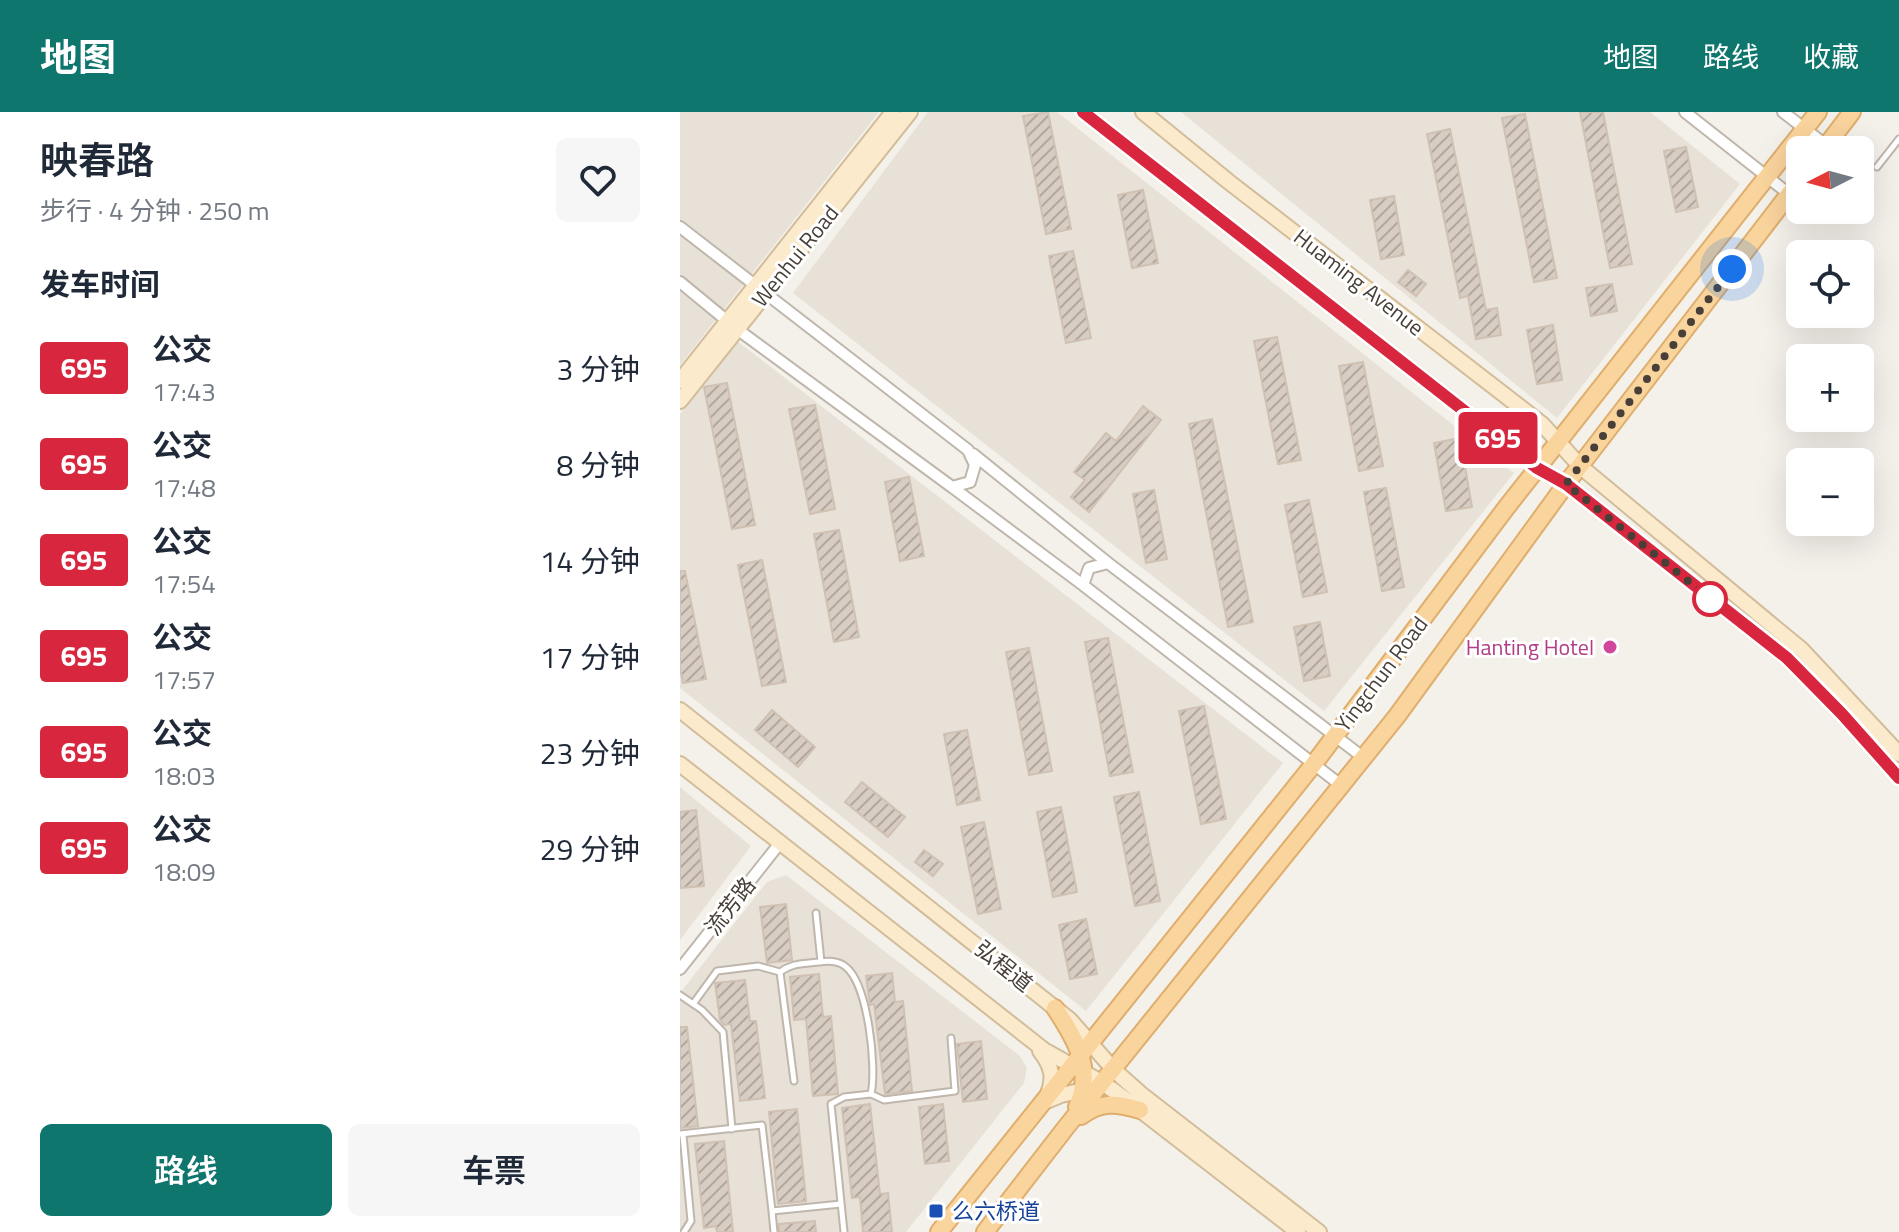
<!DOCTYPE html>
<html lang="zh">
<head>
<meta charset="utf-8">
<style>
  :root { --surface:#fff; --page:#f6f6f7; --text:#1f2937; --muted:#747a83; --accent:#0f766e }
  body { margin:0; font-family:"Titillium Web","Noto Sans SC",sans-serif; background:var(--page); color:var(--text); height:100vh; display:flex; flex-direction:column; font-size:30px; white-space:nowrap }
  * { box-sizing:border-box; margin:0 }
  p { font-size:26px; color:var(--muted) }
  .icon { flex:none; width:44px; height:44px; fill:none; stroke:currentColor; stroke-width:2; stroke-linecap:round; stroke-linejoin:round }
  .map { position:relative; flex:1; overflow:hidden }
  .details { display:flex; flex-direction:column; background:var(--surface); width:680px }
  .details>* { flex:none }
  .badge { padding:0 16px; border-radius:6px; font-size:28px; line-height:52px }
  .needle { width:52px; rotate:264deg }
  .tools { position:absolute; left:1106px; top:24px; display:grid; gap:16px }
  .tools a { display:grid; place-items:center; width:88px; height:88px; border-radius:12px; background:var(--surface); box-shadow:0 8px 32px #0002; font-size:40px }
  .you { position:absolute; width:40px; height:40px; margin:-20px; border:6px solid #fff; border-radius:50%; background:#1a73e8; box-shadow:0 0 0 12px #1a73e833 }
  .map>.badge { position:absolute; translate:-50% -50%; box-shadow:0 0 0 4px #fff }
  h2 { padding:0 40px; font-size:30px; line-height:72px }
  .round { display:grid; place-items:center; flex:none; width:84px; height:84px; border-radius:12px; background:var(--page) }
  .overview { display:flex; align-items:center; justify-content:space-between; height:136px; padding:0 40px }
  h1 { font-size:38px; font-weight:600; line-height:60px }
  .primary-button { display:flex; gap:16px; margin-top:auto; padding:16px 40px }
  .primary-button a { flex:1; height:92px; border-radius:12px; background:var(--accent); color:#fff; font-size:32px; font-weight:600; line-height:92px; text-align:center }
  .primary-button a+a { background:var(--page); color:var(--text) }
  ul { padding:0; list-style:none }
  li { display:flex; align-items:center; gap:24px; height:96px; padding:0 40px }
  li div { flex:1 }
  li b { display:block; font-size:30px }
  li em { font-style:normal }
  li .badge { min-width:88px; font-weight:700; text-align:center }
  header { display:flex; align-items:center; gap:48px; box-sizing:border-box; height:112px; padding:0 40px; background:var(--accent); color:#fff }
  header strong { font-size:38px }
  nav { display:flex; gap:44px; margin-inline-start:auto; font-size:28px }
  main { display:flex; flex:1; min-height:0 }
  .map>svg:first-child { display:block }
  .residential { fill:#e8e1d8 }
  .building { fill:url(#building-hatch); stroke:#d0c1b3; stroke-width:2 }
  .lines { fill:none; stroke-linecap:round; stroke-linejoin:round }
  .lane-casing { stroke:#bfb6ac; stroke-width:9 }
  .street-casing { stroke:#bfb6ac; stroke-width:14 }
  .secondary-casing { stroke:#d2bd9b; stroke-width:18 }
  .primary-casing { stroke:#dfae6d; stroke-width:20 }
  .lane { stroke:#fff; stroke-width:5 }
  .street { stroke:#fff; stroke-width:10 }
  .secondary { stroke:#fceacc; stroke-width:14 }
  .primary { stroke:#fad49d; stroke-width:16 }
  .line-casing { stroke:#fff; stroke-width:18 }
  .line { stroke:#d7263d; stroke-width:12 }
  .walk { stroke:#484038; stroke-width:8; stroke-dasharray:0 14.4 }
  .stop-dot { fill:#fff; stroke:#d7263d; stroke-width:4 }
  .hotel-dot { fill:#d1479c; stroke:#fff; stroke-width:3 }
  .transit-dot { fill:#1a4fb4; stroke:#fff; stroke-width:3 }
  .labels { text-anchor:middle; stroke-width:6; stroke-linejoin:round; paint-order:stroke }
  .street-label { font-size:22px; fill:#484038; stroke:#fff }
  .hotel-label { font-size:22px; fill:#b23c85; stroke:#fff; text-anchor:end }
  .transit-label { font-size:22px; fill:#164399; stroke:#fff; text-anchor:start }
</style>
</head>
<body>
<header>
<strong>地图</strong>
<nav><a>地图</a><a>路线</a><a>收藏</a></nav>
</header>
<main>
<section class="details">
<div class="overview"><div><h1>映春路</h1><p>步行 · 4 分钟 · 250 m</p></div><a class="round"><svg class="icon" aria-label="heart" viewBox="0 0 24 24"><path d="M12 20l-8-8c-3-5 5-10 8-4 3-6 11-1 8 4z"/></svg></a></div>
<h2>发车时间</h2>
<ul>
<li><span class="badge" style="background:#d7263d;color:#fff">695</span><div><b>公交</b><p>17:43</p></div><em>3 分钟</em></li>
<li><span class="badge" style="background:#d7263d;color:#fff">695</span><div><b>公交</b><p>17:48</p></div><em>8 分钟</em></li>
<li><span class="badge" style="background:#d7263d;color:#fff">695</span><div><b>公交</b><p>17:54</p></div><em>14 分钟</em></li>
<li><span class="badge" style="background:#d7263d;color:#fff">695</span><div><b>公交</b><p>17:57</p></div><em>17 分钟</em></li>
<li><span class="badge" style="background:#d7263d;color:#fff">695</span><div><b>公交</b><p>18:03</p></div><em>23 分钟</em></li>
<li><span class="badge" style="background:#d7263d;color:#fff">695</span><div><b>公交</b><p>18:09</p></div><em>29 分钟</em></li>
</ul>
<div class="primary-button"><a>路线</a><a>车票</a></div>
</section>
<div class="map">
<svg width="1219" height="1120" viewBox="0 0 1219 1120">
  <defs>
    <pattern id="building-hatch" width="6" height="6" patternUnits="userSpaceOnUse" patternTransform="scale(2)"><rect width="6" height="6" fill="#d8cdc2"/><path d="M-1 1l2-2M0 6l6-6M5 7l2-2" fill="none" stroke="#b1a89f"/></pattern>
  </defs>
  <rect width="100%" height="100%" fill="#f4f0ea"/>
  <path class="residential" d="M0,0H199L0,253Z
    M248,0H377L834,361L644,599L113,181Z
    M501,0H970L1060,72L877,306Z
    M57,229L603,651L406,899L0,576V302Z
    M0,675L71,734L0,828Z
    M106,763L340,944L347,956L344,971L226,1120H0V881L87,770Z"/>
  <path class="building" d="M368,0L391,117L366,122L343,4Z
    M900,0H923L952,152L930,156Z
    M845,2L877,166L854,170L822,6Z
    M770,17L806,198L817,196L821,223L796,227L788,184L780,186L747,22Z
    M1006,35L1018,95L996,100L984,39Z
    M463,78L478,151L452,156L438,83Z
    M714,84L724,143L701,147L690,88Z
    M393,139L411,226L386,231L369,144Z
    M728,158L746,172L736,184L718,170Z
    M932,172L937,199L911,204L906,176Z
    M873,213L882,268L857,272L847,218Z
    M597,225L621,348L598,352L574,229Z
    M683,250L703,354L679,359L659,254Z
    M47,271L75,413L52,417L24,275Z
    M135,293L155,397L130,402L109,297Z
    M463,294L481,308L409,400L391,385L405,368L394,360L426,321L436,329Z
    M532,307L573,510L548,515L509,312Z
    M780,326L792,395L766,399L754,331Z
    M229,365L244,444L220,449L205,370Z
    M706,376L724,475L702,479L684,380Z
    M474,378L487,447L466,451L453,382Z
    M629,388L647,480L623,485L605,393Z
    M159,418L179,525L154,530L134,422Z
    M82,448L106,570L82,574L58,453Z
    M0,459H5L26,567L3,571L0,556Z
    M640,510L650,564L624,569L614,515Z
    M428,526L453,660L430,664L405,530Z
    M349,536L372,659L349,663L326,540Z
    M524,594L546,707L521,712L499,599Z
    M92,598L135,635L118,655L75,618Z
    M287,618L300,688L277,693L264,622Z
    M182,670L225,705L208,725L165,690Z
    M459,680L480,789L455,794L434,685Z
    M381,695L397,780L373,785L357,700Z
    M16,698L24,774L0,776V700Z
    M304,710L321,797L298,802L281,715Z
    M244,738L263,752L253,764L235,750Z
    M106,792L112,848L87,851L80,795Z
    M406,807L417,862L390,867L379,813Z
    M212,861L215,890L223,889L232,979L205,982L194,892L190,893L186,864Z
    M139,862L143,905L151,904L158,982L133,984L126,907L114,908L110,865Z
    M65,868L70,909H76L85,986L60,989L51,912L44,913L40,908L35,871Z
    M0,915H7L18,1014L0,1016Z
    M301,929L307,987L283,990L277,932Z
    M190,992L200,1082L208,1081L212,1120H183L180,1085L172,1086L162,996Z
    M263,992L269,1049L245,1052L239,995Z
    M117,997L126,1089L98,1092L89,1000Z
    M44,1029L53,1120H37L36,1114L24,1116L15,1032Z
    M135,1109L136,1120H99V1112Z"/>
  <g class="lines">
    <g class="lane-casing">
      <path id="lane" d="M1197,55L1219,27
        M136,801L141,850
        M100,860L114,969
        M0,883L22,898L43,920L52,1017
        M13,892L37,859L78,854L100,860C110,853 117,852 129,851C142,850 156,846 166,855C188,873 197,955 191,982
        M0,1022L82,1013L92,1099
        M3,1023L11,1109L4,1120
        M94,1120L92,1099L161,1092
        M164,1120L151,992L164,985L191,982L204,988L275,979L271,926"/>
    </g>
    <g class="street-casing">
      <path id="street" d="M1005,0L1109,82
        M1103,0L1147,34
        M0,115L288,338L295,353L290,370L272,375L57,217L0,170
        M293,342L428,451
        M272,375L403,473
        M662,674L403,473L409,456L428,451L684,646
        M0,857L100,731"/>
    </g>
    <g class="secondary-casing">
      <path id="secondary" d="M403,0L857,356L886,372L1107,546L1162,602L1219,666
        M463,0L549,70L862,312L901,355L1122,538L1219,642
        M0,269L213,0
        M0,289L230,0
        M0,598L390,908L434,958L461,982L639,1120
        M0,652L364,938L423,971L460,998L618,1120
        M360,939C371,953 375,965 368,982
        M364,990L381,983L409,977"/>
    </g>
    <g class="primary-casing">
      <path id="primary" d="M1143,38L1172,0
        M375,896C396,928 414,957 397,995
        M401,1004C421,989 437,991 460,998
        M259,1120L633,653L826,396L1138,0
        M305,1120L387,1014L717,604L886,372L1120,68"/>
    </g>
    <use href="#lane" class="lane"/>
    <use href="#street" class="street"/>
    <use href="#secondary" class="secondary"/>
    <use href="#primary" class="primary"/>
  </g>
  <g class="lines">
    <g class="line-casing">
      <path id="line" d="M403,0L857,356L886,372L1107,546L1162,602L1219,666"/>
    </g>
    <use href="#line" class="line"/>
    <path class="walk" d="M1030,487L1036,491L886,372L1052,157"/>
  </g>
  <circle class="stop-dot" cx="1030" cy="487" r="16"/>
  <circle class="hotel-dot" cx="930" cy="535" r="8"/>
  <rect class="transit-dot" x="248" y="1091" width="16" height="16" rx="4"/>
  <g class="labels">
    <g class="street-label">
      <text transform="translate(115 144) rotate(-51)" y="8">Wenhui Road</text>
      <text transform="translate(679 170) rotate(38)" y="8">Huaming Avenue</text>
      <text transform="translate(701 562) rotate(-53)" y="8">Yingchun Road</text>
      <text transform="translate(50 794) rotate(-52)" y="8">流芳路</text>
      <text transform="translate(324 854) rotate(39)" y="8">弘程道</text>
    </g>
    <g class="hotel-label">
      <text x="914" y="543">Hanting Hotel</text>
    </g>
    <g class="transit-label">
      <text x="272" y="1107">么六桥道</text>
    </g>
  </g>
</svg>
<div class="tools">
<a><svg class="needle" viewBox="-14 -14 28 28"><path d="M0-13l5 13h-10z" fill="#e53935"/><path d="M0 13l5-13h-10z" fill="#747a83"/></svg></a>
<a><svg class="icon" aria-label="locate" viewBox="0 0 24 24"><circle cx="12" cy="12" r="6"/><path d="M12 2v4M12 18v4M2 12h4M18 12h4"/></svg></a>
<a>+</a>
<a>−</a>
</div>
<div class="you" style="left:1052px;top:157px"></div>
<b class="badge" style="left:818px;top:326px;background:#d7263d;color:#fff">695</b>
</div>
</main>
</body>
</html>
